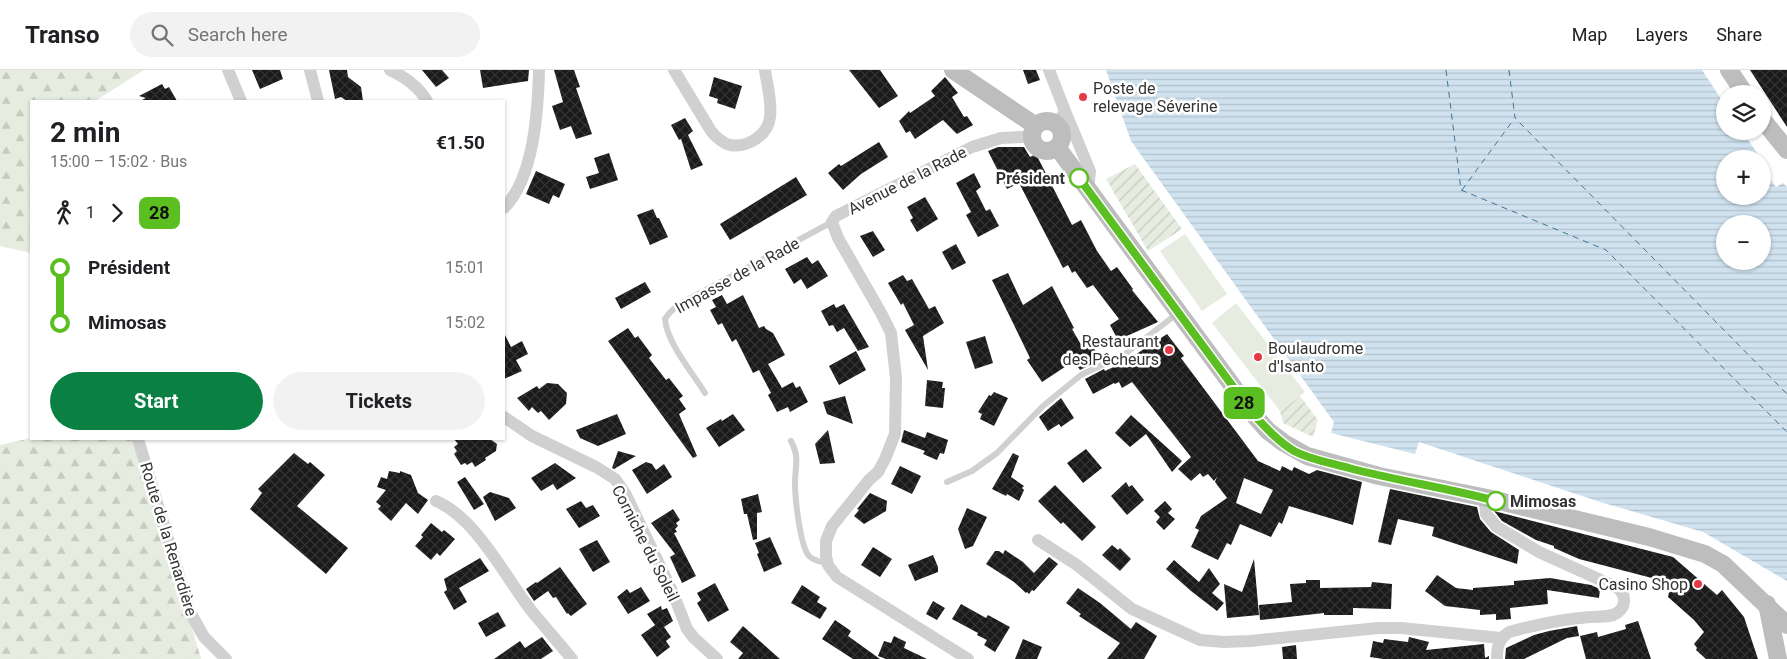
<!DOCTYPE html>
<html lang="en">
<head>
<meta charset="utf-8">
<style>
  :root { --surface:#fff; --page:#f2f2f2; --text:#202124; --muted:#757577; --line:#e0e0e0; --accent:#0b8043 }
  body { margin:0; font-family:Roboto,sans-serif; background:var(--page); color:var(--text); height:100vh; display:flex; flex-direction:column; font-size:19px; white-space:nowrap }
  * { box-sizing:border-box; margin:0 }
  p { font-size:16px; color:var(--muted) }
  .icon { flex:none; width:28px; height:28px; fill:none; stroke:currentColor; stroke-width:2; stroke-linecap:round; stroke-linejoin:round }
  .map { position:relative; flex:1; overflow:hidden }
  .panel { position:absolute; left:30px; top:30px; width:475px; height:340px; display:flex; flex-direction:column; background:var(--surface); border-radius:0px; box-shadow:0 1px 4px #0004 }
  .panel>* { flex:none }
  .badge { padding:0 10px; border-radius:8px; font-size:18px; line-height:32px }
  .tools { position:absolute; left:1716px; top:15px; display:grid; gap:10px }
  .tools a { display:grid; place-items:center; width:55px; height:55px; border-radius:50%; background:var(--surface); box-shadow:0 1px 4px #0004; font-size:25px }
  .map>.badge { position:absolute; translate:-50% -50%; box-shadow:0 0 0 2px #fff }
  .legs { display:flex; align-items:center; gap:8px; height:55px; padding:0 20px; font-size:16px }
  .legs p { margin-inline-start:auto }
  .summary { display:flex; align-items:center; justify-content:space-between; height:85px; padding:0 20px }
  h1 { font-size:28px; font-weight:700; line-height:38px }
  .cta { display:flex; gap:10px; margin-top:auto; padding:10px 20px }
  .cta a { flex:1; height:58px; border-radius:30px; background:var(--accent); color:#fff; font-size:20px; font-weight:700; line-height:58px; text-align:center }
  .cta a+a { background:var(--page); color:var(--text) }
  ul { padding:0 20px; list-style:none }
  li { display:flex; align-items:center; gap:18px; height:55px; font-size:19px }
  li i { display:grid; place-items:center; width:8px; height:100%; margin:0 6px; background:currentColor }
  li i::after { content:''; width:12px; height:12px; margin:-6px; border:4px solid; border-radius:50%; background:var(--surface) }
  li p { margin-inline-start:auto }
  li:first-child i { background:linear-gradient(#0000 50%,currentColor 0) }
  li:last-child i { background:linear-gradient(currentColor 50%,#0000 0) }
  header { display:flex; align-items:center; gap:30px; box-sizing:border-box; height:70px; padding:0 25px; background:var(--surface); border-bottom:1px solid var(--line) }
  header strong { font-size:24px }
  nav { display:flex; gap:28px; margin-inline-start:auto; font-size:18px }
  .search { width:350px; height:45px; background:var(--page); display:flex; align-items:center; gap:12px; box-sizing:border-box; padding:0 18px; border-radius:28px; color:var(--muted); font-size:19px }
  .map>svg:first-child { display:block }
  .forest { fill:url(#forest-firs) }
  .garden { fill:url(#garden-furrows) }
  .pitch { fill:#e6ecdf }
  .water { fill:url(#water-rules); fill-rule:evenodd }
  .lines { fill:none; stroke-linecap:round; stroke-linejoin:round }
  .ferry { stroke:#3f7597; stroke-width:1; stroke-dasharray:6 5; stroke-linecap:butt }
  .building { fill:url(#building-cross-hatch); fill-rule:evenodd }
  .lane { stroke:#d0d0d0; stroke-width:6 }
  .street { stroke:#d0d0d0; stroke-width:12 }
  .secondary { stroke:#bdbdbd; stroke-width:18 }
  .line-1-casing { stroke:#fff; stroke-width:11 }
  .line-1 { stroke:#5bbf21; stroke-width:8 }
  .poi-dot { fill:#e63946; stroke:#fff; stroke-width:2 }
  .stop-1-dot { fill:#fff; stroke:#5bbf21; stroke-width:2.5 }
  .labels { text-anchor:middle; stroke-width:5; stroke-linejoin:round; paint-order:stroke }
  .poi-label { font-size:16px; fill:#333; stroke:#fff; text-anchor:start }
  .stop-label { font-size:16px; font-weight:bold; fill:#333; stroke:#fff; text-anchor:end }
  .street-label { font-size:16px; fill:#333; stroke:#fff }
</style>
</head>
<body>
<header>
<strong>Transo</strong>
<div class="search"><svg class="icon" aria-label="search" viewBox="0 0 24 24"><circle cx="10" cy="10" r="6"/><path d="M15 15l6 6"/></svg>Search here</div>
<nav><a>Map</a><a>Layers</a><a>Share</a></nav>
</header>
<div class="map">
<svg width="1787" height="589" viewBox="0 0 1787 589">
  <defs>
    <pattern id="forest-firs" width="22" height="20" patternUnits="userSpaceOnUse" patternTransform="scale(1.25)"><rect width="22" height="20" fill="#e6ecdf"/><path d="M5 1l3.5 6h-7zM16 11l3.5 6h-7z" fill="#c6cbc0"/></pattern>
    <pattern id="garden-furrows" width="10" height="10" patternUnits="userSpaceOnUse" patternTransform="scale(1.25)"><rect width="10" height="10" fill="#e6ecdf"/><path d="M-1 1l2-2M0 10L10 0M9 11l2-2" fill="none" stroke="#c6cbc0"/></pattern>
    <pattern id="water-rules" width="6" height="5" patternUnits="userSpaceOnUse" patternTransform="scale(1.25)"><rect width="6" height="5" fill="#cfe2ee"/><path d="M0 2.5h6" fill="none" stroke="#b2c2cd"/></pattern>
    <pattern id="building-cross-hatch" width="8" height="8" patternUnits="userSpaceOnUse" patternTransform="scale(1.25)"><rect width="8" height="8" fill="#1a1a1a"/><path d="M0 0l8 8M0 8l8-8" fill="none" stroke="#333"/></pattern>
  </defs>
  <rect width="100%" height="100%" fill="#fff"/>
  <path class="forest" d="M0,0H144L95,31H31V183L0,176Z
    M31,368L138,369L201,589H0V375Z"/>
  <path class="garden" d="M1135,94L1182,159L1148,181L1106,109Z
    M1300,326L1318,350L1313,367L1283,353L1280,341Z"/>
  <path class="pitch" d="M1185,164L1227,224L1202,241L1160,181Z
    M1236,233L1305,322L1280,341L1212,253Z"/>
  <path class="water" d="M1106,0H1702L1725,35V61H1742L1759,86L1756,89H1725V126H1762L1763,100L1776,117L1783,113L1787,117V511L1703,462L1597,431L1419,372L1415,384L1331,363L1334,352L1131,71ZM1725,154H1762V191H1725Z"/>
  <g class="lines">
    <path class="ferry" d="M1446,0L1461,120
      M1509,0L1515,48L1787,324
      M1461,120L1606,180L1787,362
      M1462,120L1514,49"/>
  </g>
  <path class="building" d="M252,0H280L283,9L260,19Z
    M329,0H347L348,7L361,17L363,31H347L341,27L335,29Z
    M422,0H442L449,8L436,17Z
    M480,0H529L528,11L483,18Z
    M554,0H574L580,17L576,18L592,64L576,69L571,56L560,60L552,36L563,32Z
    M849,0H880L898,26L879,38Z
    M1023,0H1036L1040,10L1028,14Z
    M1750,0H1787V57Z
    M714,7L742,16L735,39L717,33L718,29L709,26Z
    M945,7L958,23L952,27L964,47L967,46L973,55L957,64L943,50L915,69L910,61L906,63L899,51L909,41L910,43L935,26L931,21Z
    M162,14L165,19L169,17L177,31H140L146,28L139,26Z
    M685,48L693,61L688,65L703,95L691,100L681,69L679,70L671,55Z
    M879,72L888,87L861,104L843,120L828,103L839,94L841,96Z
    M998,77H1024L1030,87L1036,84L1072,155L1081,150L1097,181L1111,201L1117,197L1133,219L1132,220L1158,252L1118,270L1110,255L1119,249L1093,215L1087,218L1075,201L1072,203L1068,195L1063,198L1019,113L1007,119L988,81Z
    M609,83L618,110L590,119L586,107L599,103L594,88Z
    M536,101L565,114L559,128L553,125L549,134L526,124Z
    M974,103L981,117L976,121L986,141L990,139L999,156L978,167L966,145L971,142L956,113Z
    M796,107L807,125L730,170L720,154Z
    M925,127L938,149L917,162L910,150L913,148L907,137Z
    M653,139L657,148H659L668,167L650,175L637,145Z
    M873,161L885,180L873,187L860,166Z
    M956,174L966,193L952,200L942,182Z
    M807,187L812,194L818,190L828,206L807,219L801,209L794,214L785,199Z
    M1008,203L1023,235L1052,216L1074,258L1072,259L1083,278L1092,274L1100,290L1080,300L1074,291L1042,312L1027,290L1030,288L992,210Z
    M903,205L907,211L912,209L929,239L935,236L944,253L923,266L928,300L905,260L914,255L903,233L901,235L888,213Z
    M645,212L651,222L621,239L615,228Z
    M722,225L727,234L743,225L759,258L764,256L766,259L773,263L785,285L768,294L782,318L793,312L796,318L800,316L808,332L790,342L788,337L777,342L768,325L771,323L759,300L753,303L736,269L732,272L722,253L718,255L710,240L716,237L712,230Z
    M834,234L836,238L844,234L869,277L858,281L844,258L837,262L833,255L829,256L821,241Z
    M628,258L635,268L638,266L652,285L649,288L666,310L669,308L683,326L679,329L686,339L679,344L697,386L693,388L608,271Z
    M504,263L511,277L522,271L528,284L516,290L522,301L504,309Z
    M1167,264L1184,286L1181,288L1258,391L1280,401L1282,396L1292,401L1294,397L1309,404L1317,400L1362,412L1353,455L1289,436L1282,454L1279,452L1271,467L1240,454L1231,475L1227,473L1218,490L1191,477L1199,460L1195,458L1201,446L1227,428L1215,412L1217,407L1214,411L1208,404L1203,407L1200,403L1191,411L1178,399L1191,387L1132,312L1122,318L1119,312L1115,314L1114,313L1093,324L1085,309L1104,299L1105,301L1124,292ZM1244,408L1273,420L1261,444L1236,433Z
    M985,266L993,293L975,299L966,272Z
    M856,281L866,300L839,315L829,296Z
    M927,310L943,312L942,318H945L943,338L925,336Z
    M547,313L558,314L567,323L566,334L549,350L541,341L538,343L532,337L529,341L517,328L537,316L539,319Z
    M994,322L1008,328L994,356L980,349L982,344L978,342L989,325L991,326Z
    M845,326L853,354L827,344L823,332Z
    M1061,328L1074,348L1061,357L1059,354L1048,361L1039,347Z
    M617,344L626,364L598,376L580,368L576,360Z
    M733,344L745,360L719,377L706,358L721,349L722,351Z
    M1131,345L1182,391L1172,402L1146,364L1130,377L1115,363Z
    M828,360L835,393L820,394L815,374Z
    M904,360L925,368L927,362L948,370L944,384L940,383L937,390L923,384L925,381L901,372Z
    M454,369H490L497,374L496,381L485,388L486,390L475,397L472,392L467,395L465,393L461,395L454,384L457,381L454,377L458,374Z
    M1086,379L1102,398L1083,413L1067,393Z
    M618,381L636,386L614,399L612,398Z
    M294,383L308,394L310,392L325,405L297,436L348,478L326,504L250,439L262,423L258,419Z
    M1013,383L1019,386L1011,407L1024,416L1022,418L1024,420L1019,431L1007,424L1006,426L992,419Z
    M646,392L652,394L656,400L664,394L672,407L647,424L632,400Z
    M555,393L576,408L557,420L553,414L541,421L531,408Z
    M900,396L921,406L912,424L891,414Z
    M389,401L400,403V401L411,405L418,423L428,430L418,444L406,433L391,451L378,439L381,436L376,432L386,420L377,417L381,407L387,409Z
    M465,407L484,434L474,440L457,412Z
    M1126,412L1129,417L1132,415L1144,430L1127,445L1111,426Z
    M1055,415L1096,457L1082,471L1063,452L1061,454L1038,431Z
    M1390,419L1477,437L1480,449L1491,462L1519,480L1517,494L1432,466L1434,457L1398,449L1391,475L1378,472Z
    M490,422L509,428L516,438L495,451L483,427Z
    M870,423L887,431L886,441L864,454L854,446L859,440L857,439Z
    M758,424L762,442L757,443V469L753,470L747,444H744L741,429Z
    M581,431L586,438L593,435L600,446L579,458L566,439Z
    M1165,431L1172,439L1168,443L1175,449L1164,460L1156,452L1160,447L1154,441Z
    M967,438L987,447L973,476L965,479L958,459Z
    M673,439L680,450L676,453L678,456L675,459L677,462L674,463L696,506L682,513L670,487L675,484L651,453Z
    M1494,441L1673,487L1717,525L1722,520L1744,547L1758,589H1706L1696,580L1697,578L1694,574L1704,562L1694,550L1668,527L1671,513L1579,489L1554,478V476L1536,470L1502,451Z
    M431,453L442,462L444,460L455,469L440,486L437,483L431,490L415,476L423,467L421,465Z
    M770,467L782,494L764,502L757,484L759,483L755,473Z
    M597,470L610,492L593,502L579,479Z
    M1112,475L1118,480L1120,478L1131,489L1120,501L1102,485Z
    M873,477L892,489L880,507L861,495Z
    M1005,480L1023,492L1034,503L1049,487L1058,494L1034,521L1032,520L1029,524L1027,522L1026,523L1014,512L986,494L995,481H999L1003,484Z
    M933,485L938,497V502L915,511L908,495Z
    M480,488L489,501L459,518L467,532L454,540L444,522L447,520L444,509Z
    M1254,489L1259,545L1227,548L1224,514L1242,522Z
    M1174,490L1199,512L1209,498L1220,514L1212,523L1224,533L1217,541L1191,521L1166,499Z
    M560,497L587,534L571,546L568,543L567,544L556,527L553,528L548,521L534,531L526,519L536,512L537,513Z
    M1437,505L1456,518L1473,520V518L1514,515V511L1550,508L1591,515L1600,519L1599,528L1547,520L1548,534L1510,538L1511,549L1496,550V544L1480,545V540L1445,536L1425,521Z
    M1306,510H1320V518L1371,517L1372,512L1392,514L1391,539L1353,538V545H1324V543L1260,550L1259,535L1292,532L1290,514L1306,513Z
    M715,513L729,540L708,552L697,533L701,530L697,523Z
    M802,515L820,527L817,532L827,538L820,549L791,533Z
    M641,517L650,531L628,544L617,527L627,519L630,523Z
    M1078,518L1100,533L1131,559L1136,552L1157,566L1144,589H1107L1120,573L1079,546L1081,544L1066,533Z
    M933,531L945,538L937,550L926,544Z
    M961,534L986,548L988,545L1010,557L995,582L984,575L987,570L977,565L978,563L952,549Z
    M661,536L662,540L667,538L673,551L664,557L671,567L666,571L670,577L657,587L641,565L655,555L647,544Z
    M498,542L506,556L486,567L478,553Z
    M835,550L851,561L848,566L880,589H853L822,569Z
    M1638,551L1651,589H1586L1580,566L1597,562L1598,567L1626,559L1625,555Z
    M743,556L780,589H738L743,583L730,572Z
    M1577,556L1579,566L1567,568L1524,589H1505L1506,578L1534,565L1549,561Z
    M894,566L906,572L904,578L927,589H886L878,586L884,571L891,573Z
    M542,567L553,581L541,589H494L520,571L525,578Z
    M1409,567L1429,572L1426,580L1484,574L1485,588L1489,586V589H1383L1370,587L1373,571L1383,573L1384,569L1408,572Z
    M1023,569L1042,577L1037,589H1015Z
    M1296,575L1297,589H1283L1282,577Z"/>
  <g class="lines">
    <path class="lane" d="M705,323C692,302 667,273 665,249C671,239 679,235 689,229L832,152
      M791,371C800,388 795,395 795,413C795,428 800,476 809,486C814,491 821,492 827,493
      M947,412L972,401L997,383L1043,336L1081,305L1125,284L1178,243"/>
    <path class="street" d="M228,0L241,31
      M310,0L318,31
      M390,0C405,7 419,17 427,31
      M674,0L711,61C716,67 722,73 730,75C748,78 768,65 770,47C772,31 767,15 765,0
      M1049,0L1065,41L1057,55
      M1065,41L1090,101L1088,120
      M504,138C534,108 538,41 539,0
      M504,347L532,366L596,397L615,409L626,425L673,523L687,559L694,568L717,589
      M138,369L190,542L204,567L226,589
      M1487,428L1485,434L1486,444L1497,457L1539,482L1616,517C1626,523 1627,536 1617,543C1610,548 1599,546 1590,547C1563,549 1535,555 1509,562C1498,570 1497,577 1497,589
      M436,431C476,448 504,505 530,539C544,556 558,572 572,589
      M1038,470L1077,495L1132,539L1200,570L1224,572L1250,571L1378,558H1401L1501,568
      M968,589L837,507L828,495L826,486V471L832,456L869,410L878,402L885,389L895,364L896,308L891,263L881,243L838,168L832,152L836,146L972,77L1001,68L1024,67"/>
    <path class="secondary" d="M953,0L1036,56
      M1729,0L1745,24
      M1762,49L1787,80
      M1032 66a15 15 0 1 1 30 0a15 15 0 1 1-30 0Z
      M1057,77L1254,345L1268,361L1284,373L1307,386L1379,406L1487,428L1649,467L1705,484L1723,494L1787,555
      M1767,534L1778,589"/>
  </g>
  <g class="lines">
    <g class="line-1-casing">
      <path id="line-1" d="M1079,108L1254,345C1266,358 1279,372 1294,381C1311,390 1331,393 1349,398C1398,411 1448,418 1496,431"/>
    </g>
    <use href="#line-1" class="line-1"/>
  </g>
  <g class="poi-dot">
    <circle cx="1083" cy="27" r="5"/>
    <circle cx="1169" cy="280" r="5"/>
    <circle cx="1258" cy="287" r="5"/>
    <circle cx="1698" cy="514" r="5"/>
  </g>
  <g class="stop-1-dot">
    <circle cx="1079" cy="108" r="9"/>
    <circle cx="1496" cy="431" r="9"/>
  </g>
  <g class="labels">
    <g class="poi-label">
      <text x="1093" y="24">Poste de<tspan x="1093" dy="18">relevage Séverine</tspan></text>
      <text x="1159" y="277" text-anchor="end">Restaurant<tspan x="1159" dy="18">des Pêcheurs</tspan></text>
      <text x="1268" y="284">Boulaudrome<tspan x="1268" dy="18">d'Isanto</tspan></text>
      <text x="1688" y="520" text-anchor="end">Casino Shop</text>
    </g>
    <g class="stop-label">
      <text x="1065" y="114">Président</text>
      <text x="1510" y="437" text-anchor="start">Mimosas</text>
    </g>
    <g class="street-label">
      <text transform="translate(907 110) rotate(-27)" y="6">Avenue de la Rade</text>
      <text transform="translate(737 205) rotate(-29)" y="6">Impasse de la Rade</text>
      <text transform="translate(169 469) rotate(73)" y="6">Route de la Renardière</text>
      <text transform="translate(646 473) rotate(63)" y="6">Corniche du Soleil</text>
    </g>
  </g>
</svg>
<div class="tools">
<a><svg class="icon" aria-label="layers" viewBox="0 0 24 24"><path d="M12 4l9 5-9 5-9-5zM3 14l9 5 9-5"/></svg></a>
<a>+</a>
<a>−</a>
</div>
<b class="badge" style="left:1244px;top:333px;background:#5bbf21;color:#111">28</b>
<section class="panel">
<div class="summary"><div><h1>2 min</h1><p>15:00 – 15:02 · Bus</p></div><b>€1.50</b></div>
<div class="legs"><svg class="icon" aria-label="walk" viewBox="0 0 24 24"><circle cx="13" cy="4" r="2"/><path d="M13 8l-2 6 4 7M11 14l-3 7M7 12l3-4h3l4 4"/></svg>1<svg class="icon" aria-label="forward" viewBox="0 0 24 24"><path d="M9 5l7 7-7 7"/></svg><b class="badge" style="background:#5bbf21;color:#111">28</b></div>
<ul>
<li><i style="color:#5bbf21"></i><b>Président</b><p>15:01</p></li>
<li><i style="color:#5bbf21"></i><b>Mimosas</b><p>15:02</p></li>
</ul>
<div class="cta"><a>Start</a><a>Tickets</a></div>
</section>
</div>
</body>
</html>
